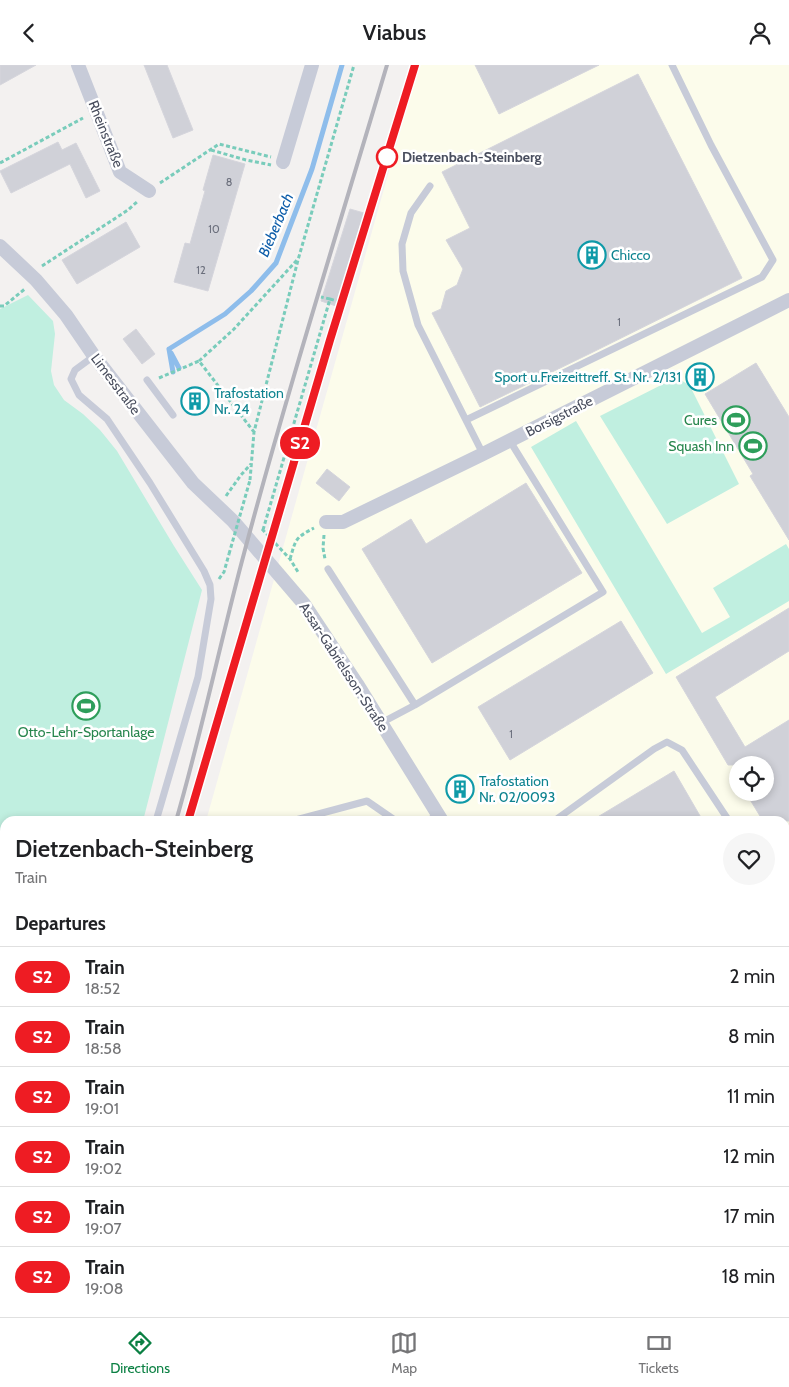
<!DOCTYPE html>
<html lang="en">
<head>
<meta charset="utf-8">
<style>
  :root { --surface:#fff; --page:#f6f6f6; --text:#202124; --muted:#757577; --line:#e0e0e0; --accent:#0b8043 }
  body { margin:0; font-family:Cabin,sans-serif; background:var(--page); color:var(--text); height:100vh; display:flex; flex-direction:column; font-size:19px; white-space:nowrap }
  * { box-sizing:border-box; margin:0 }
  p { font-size:16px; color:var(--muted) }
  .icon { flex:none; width:28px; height:28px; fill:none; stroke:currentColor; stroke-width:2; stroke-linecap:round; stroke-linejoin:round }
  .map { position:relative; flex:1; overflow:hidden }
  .details { position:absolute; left:0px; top:751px; width:790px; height:501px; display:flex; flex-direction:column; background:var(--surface); border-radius:15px 15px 0 0; box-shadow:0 2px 8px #0003 }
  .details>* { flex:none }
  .badge { padding:0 10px; border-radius:16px; font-size:18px; line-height:32px }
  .tools { position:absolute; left:729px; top:691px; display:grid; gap:10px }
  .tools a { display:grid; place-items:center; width:45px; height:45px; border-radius:50%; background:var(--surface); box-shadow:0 2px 8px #0003; font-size:25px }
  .map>.badge { position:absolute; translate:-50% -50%; box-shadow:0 0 0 2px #fff }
  h2 { padding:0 15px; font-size:19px; line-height:45px }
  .round { display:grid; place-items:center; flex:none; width:52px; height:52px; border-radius:26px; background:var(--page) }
  .overview { display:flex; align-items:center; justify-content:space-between; height:85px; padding:0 15px }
  h1 { font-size:24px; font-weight:600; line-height:38px }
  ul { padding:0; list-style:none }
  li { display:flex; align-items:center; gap:15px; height:60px; padding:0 15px; border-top:1px solid var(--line) }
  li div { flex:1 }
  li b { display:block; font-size:19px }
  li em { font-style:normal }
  li .badge { min-width:55px; font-weight:700; text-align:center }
  header { display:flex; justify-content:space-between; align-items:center; height:65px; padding:0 15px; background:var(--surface); font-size:22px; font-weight:600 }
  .tabs { display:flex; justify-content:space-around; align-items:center; height:70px; border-top:1px solid var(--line); background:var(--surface); font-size:14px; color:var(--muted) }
  .tabs a { display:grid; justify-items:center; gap:2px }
  .tabs .active { color:var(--accent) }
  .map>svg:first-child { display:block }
  .commercial { fill:#fcfceb; fill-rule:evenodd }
  .green { fill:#c0efe0 }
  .water { fill:#8ebdeb }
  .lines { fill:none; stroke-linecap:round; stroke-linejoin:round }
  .stream { stroke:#8ebdeb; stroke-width:5 }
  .building { fill:#d0d1d8; stroke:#d5d5dc }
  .path { stroke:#79ccbb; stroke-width:3; stroke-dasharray:4 2.5; stroke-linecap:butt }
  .service { stroke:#c7cbd8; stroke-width:7 }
  .minor { stroke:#c7cbd8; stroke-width:14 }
  .rail { stroke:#b3b3bb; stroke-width:4 }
  .path-bridge { stroke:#79ccbb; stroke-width:3; stroke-dasharray:4 2.5; stroke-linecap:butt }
  .line-casing { stroke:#fff; stroke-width:11 }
  .line { stroke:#ee1c23; stroke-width:8 }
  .stop-dot { fill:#fff; stroke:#ee1c23; stroke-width:2.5 }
  .labels { text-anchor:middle; stroke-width:5; stroke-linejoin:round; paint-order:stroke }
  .number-label { font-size:11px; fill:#6b6f7c }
  .street-label { font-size:14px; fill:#494e5e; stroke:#fff }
  .stop-label { font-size:14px; font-weight:bold; fill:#494e5e; stroke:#fff; text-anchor:start }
  .culture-label { font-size:14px; fill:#0d838f; stroke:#fff; text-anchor:start }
  .leisure-label { font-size:14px; fill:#27864d; stroke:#fff; text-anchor:end }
  .water-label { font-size:15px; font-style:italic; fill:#0f5eaa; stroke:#fff }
</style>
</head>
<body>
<header><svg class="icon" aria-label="back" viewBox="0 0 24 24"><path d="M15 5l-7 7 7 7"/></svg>Viabus<svg class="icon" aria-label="person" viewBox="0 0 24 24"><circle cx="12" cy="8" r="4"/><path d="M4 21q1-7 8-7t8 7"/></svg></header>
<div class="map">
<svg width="789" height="1252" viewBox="0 0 789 1252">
  <rect width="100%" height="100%" fill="#f3f1f0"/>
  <path class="commercial" d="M420,0H789V1252H60L62,1248H785V756H206L400,67ZM738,700H765V728H738Z"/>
  <path class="green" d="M28,230L53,256L55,269L51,306L54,320L64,335L83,349L100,365L117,386L174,481L202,525L143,756H5V800L0,799V244Z
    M671,315H681L690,321L739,419L667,459L600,351Z
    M576,356L702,568L730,552L713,523L786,479L789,484V536L666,609L531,382Z
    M0,1112L5,1114V1242L2,1252H0Z"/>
  <path class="water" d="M0,806L5,807V952L0,951Z"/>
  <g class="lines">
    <path class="stream" d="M169,284L225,249L251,226L276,198L312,104L342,0
      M169,284L173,307
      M171,288L179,303"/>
  </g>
  <path class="building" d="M0,0H36L0,20Z
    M144,0H167L193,65L173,73Z
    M475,0H599L499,49Z
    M638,9L742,213L589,289L480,342L432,248L441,244L446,226L457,220L463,204L446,175L470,163L442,107Z
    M58,77L62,85L76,78L100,126L86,133L70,99L11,128L0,106Z
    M213,90L245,99L208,226L174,217L185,178L190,179L205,126L203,125Z
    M350,144L364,148L336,241L321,236Z
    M126,157L140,182L77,219L62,195Z
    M136,264L155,289L142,299L123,274Z
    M756,298L789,352V475L750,411L753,409L705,329Z
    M327,404L350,422L339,436L316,418Z
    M526,418L582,508L432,598L362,484L411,454L426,479Z
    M789,543V586L715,632L745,682L789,655V756H763L746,728H765V700H728L676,612Z
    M621,556L653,608L510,695L478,642Z
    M674,706L703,756H591Z"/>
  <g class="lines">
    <path class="path" d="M211,85L246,95L271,100
      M0,98L83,53
      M160,118L219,79L271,92
      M42,201L128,145L138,136
      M330,234L337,236
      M0,241H4L26,223
      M199,296L234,264L297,195
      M159,313L199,296L254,367
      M250,415L254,367L298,195L354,0
      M226,431L241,410L251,399
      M262,464L290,494L298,507
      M263,465L330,234L321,232
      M324,470L323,483L325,494
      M290,494C296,474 295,473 314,463
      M219,514L224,507L229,489"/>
    <path class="service" d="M430,121L411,148L402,179L403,206L418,260L483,389
      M94,291L75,305L71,314L79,330L107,354L150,418L204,506L210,520L211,534L198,612L156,756
      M147,315L173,350
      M466,355L762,212L773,195L711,80L672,0
      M328,504L415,640L381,658
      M415,640L603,527L510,376
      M292,756L367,736L396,756
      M428,756L438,749
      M554,756L654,684L667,677L682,685L729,756
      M10,1252L11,1248"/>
    <path class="minor" d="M78,0L120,107L149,126
      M283,97L312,0
      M0,181L36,215L66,250L94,291L193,418L233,456L304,539L357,619L442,756
      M326,457H343L483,389L789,235
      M785,858L789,855
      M725,1248L728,1252
      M81,1252L82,1248"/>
    <path class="rail" d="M176,756C201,670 219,583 242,496C286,330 338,165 387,0
      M188,756L338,249L415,0
      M29,1252L31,1248
      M40,1252L42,1248"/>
    <path class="path-bridge" d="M229,489L250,415"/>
  </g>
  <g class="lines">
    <g class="line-casing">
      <path id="line" d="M188,756L330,275L415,0"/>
    </g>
    <use href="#line" class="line"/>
  </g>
  <defs>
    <g id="building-ring" transform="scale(1.4375)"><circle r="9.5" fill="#fff" stroke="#0f9aa8" stroke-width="1.5"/><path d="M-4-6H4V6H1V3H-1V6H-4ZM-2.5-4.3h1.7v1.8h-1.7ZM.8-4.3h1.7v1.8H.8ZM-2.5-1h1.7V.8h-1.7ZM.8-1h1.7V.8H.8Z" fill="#0f9aa8"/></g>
    <g id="stadium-ring" transform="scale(1.4375)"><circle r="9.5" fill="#fff" stroke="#2e9e5b" stroke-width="1.5"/><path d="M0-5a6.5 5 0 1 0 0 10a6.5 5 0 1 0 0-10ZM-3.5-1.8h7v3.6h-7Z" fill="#2e9e5b"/></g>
  </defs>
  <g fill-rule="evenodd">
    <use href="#building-ring" x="592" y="190"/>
    <use href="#building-ring" x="700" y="312"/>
    <use href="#building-ring" x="195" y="336"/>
    <use href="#stadium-ring" x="736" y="355"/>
    <use href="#stadium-ring" x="753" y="381"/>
    <use href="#stadium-ring" x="86" y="641"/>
    <use href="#building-ring" x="460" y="724"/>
  </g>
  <circle class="stop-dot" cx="387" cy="92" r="10"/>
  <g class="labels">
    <g class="number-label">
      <text x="229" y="121">8</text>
      <text x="214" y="168">10</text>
      <text x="201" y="209">12</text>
      <text x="619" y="261">1</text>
      <text x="511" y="673">1</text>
    </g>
    <g class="street-label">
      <text transform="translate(106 69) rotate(68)" y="5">Rheinstraße</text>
      <text transform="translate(116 319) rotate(53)" y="5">Limesstraße</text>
      <text transform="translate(559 351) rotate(-27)" y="5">Borsigstraße</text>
      <text transform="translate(344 602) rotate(57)" y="5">Assar-Gabrielsson-Straße</text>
    </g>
    <g class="stop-label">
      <text x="402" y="97">Dietzenbach-Steinberg</text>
    </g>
    <g class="culture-label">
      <text x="611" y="195">Chicco</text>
      <text x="681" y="317" text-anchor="end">Sport u.Freizeittreff. St. Nr. 2/131</text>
      <text x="214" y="333">Trafostation<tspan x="214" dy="16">Nr. 24</tspan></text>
      <text x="479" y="721">Trafostation<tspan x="479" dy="16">Nr. 02/0093</tspan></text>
    </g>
    <g class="leisure-label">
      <text x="717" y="360">Cures</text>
      <text x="734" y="386">Squash Inn</text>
      <text x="86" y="672" text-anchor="middle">Otto-Lehr-Sportanlage</text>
    </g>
    <g class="water-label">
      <text transform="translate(276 160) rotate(-67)" y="5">Bieberbach</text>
    </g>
  </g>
</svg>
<div class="tools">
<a><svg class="icon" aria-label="locate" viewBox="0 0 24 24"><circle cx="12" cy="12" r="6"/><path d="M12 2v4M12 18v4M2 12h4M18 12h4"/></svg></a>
</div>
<b class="badge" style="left:300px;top:378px;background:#ee1c23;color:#fff">S2</b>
<section class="details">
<div class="overview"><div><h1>Dietzenbach-Steinberg</h1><p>Train</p></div><a class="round"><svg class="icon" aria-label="heart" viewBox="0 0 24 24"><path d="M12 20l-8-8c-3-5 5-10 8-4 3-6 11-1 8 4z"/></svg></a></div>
<h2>Departures</h2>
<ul>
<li><span class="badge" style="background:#ee1c23;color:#fff">S2</span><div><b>Train</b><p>18:52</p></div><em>2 min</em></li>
<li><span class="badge" style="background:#ee1c23;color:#fff">S2</span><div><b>Train</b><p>18:58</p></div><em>8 min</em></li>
<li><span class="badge" style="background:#ee1c23;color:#fff">S2</span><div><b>Train</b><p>19:01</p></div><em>11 min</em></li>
<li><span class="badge" style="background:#ee1c23;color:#fff">S2</span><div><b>Train</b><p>19:02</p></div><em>12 min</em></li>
<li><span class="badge" style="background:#ee1c23;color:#fff">S2</span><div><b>Train</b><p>19:07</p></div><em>17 min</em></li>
<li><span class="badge" style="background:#ee1c23;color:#fff">S2</span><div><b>Train</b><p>19:08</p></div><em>18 min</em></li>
</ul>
</section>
</div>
<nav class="tabs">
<a class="active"><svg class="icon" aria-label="directions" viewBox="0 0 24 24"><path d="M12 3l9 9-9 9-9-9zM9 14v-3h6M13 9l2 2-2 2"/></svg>Directions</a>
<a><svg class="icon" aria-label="map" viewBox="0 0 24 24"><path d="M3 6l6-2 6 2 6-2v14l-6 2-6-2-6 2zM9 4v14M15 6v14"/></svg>Map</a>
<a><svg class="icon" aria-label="tickets" viewBox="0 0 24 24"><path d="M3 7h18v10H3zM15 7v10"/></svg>Tickets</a>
</nav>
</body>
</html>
